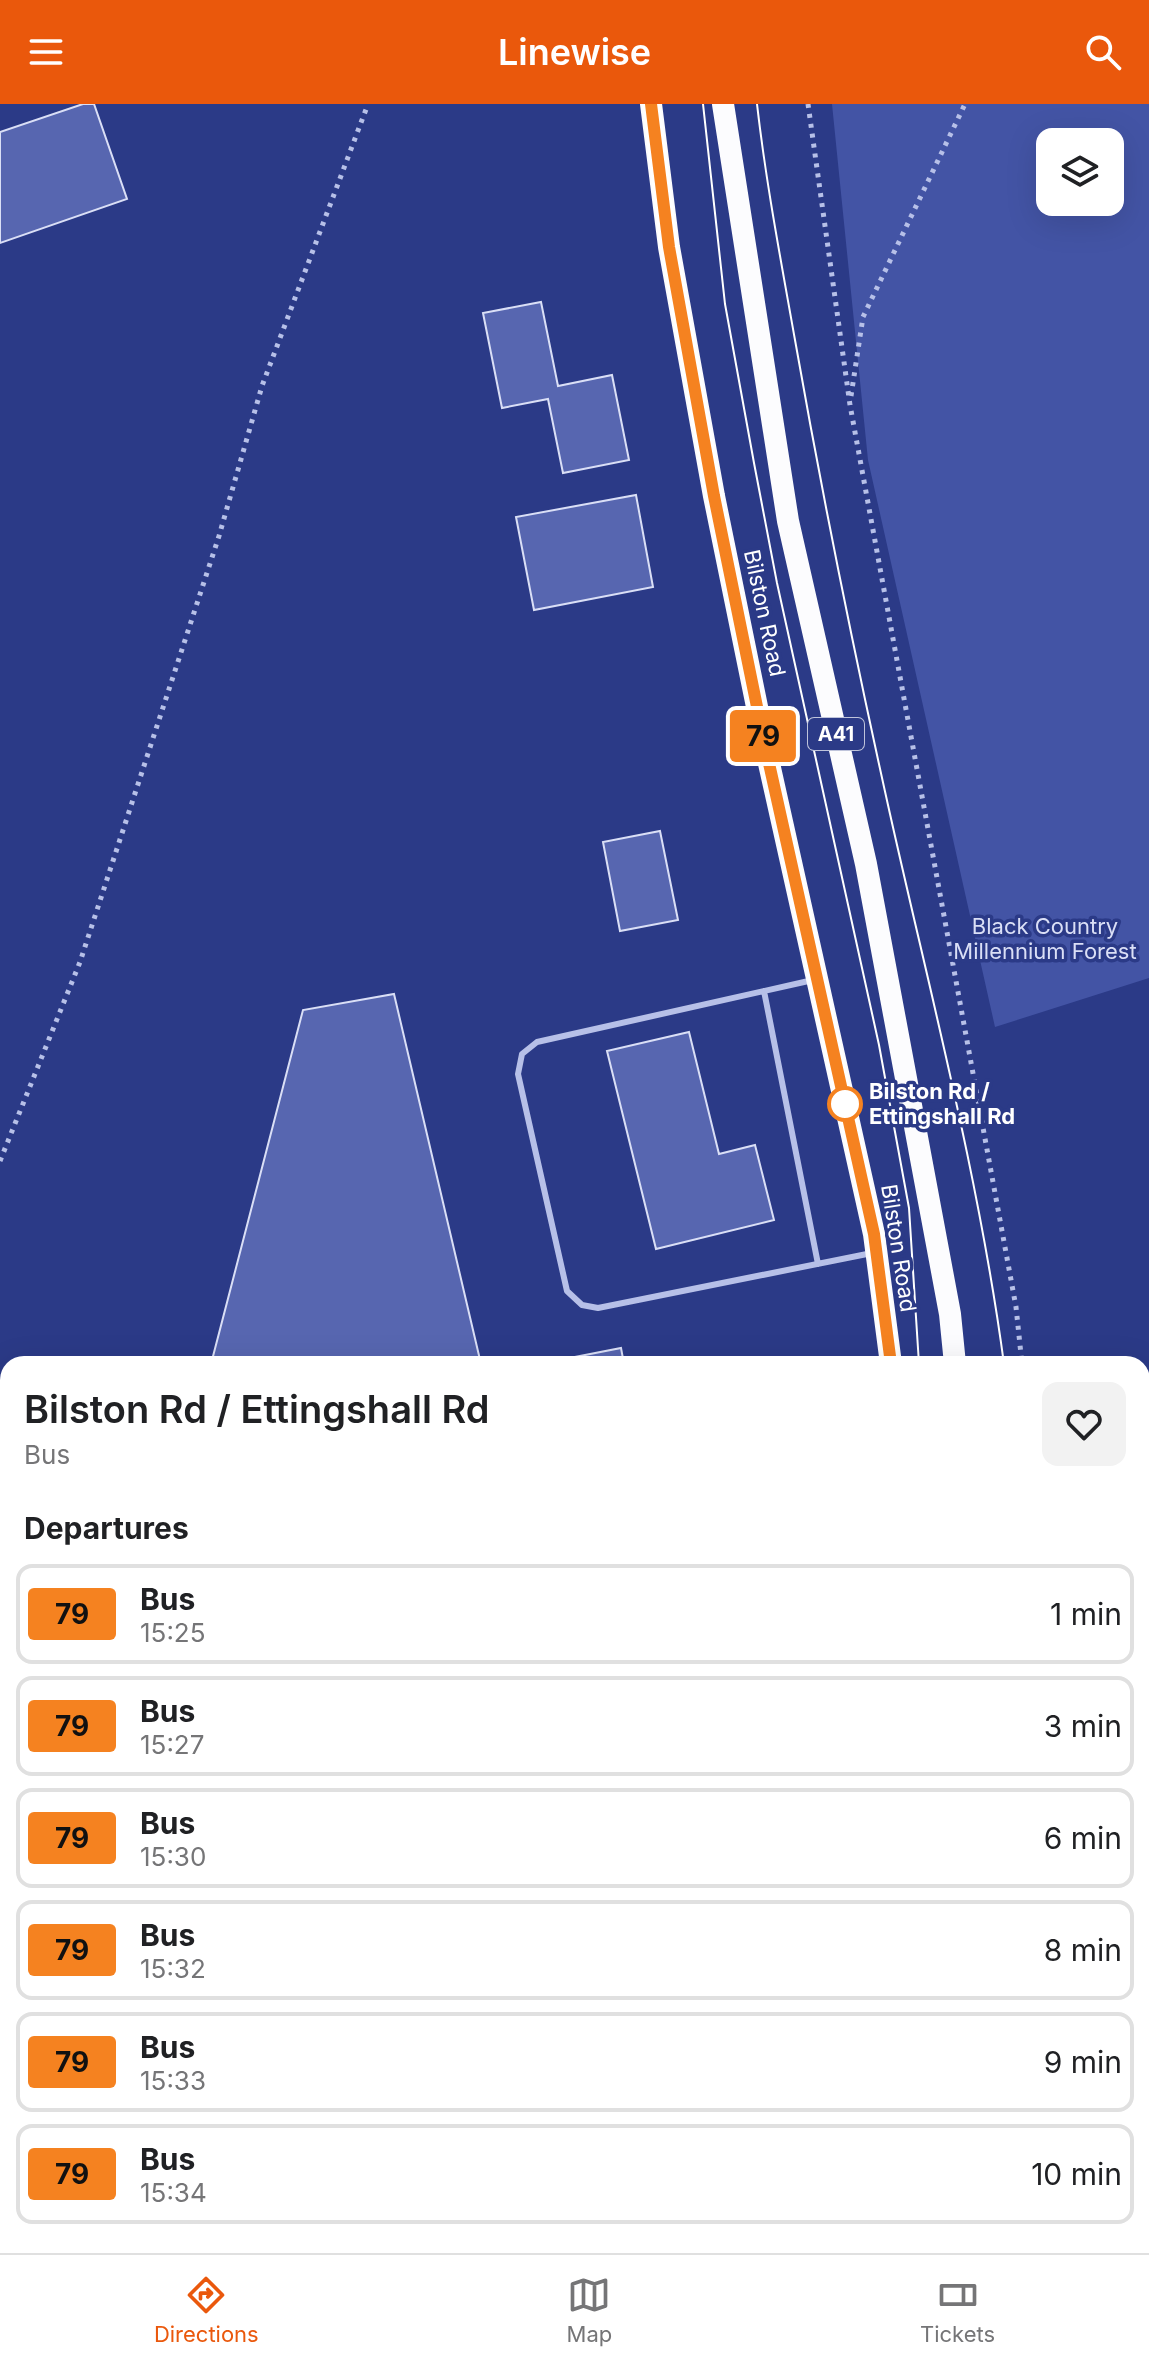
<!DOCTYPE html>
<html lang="en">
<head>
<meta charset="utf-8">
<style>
  :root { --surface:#fff; --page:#f2f2f2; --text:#202124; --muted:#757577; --line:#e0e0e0; --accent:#ea580c }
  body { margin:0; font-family:Inter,sans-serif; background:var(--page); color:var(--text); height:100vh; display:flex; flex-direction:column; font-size:30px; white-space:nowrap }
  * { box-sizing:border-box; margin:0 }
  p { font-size:26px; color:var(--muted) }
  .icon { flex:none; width:44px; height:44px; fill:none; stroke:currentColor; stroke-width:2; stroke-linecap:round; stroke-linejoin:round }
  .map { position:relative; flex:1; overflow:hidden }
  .side { position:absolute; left:0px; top:1252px; width:1150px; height:898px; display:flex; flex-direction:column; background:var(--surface); border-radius:24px 24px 0 0; box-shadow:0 8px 32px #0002 }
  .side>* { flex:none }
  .badge { padding:0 16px; border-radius:6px; font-size:28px; line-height:52px }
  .fabs { position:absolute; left:1036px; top:24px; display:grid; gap:16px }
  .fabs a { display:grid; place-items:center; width:88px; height:88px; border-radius:16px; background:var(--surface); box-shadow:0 8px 32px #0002; font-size:40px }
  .map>.badge { position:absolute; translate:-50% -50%; box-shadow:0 0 0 4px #fff }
  h2 { padding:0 24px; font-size:30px; line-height:72px }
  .round { display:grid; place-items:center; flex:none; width:84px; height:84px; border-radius:16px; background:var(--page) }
  .overview { display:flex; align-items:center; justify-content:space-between; height:136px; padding:0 24px }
  h1 { font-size:38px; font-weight:600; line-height:60px }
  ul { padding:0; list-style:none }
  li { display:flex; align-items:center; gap:24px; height:100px; margin:0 16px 12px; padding:0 8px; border:4px solid var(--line); border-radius:16px }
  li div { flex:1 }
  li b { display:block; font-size:30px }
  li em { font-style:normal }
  li .badge { min-width:88px; font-weight:700; text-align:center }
  header { display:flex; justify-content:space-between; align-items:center; height:104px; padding:0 24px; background:var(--accent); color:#fff; font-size:36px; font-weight:600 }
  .tab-bar { display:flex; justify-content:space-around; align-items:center; height:112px; border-top:2px solid var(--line); background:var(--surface); font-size:22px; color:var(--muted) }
  .tab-bar a { display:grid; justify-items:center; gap:4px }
  .tab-bar .on { color:var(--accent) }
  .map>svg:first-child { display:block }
  .green { fill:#4354a5; fill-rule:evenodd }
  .building { fill:#5766b0; stroke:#dadff6; stroke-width:2 }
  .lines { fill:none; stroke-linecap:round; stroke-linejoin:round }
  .path { stroke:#b7c0e8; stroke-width:5; stroke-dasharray:4 6; stroke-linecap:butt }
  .service { stroke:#b7c0e8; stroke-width:6 }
  .minor { stroke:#b7c0e8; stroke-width:8 }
  .tertiary { stroke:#b7c0e8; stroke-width:14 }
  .primary { stroke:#f9f9fe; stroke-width:20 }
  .trunk { stroke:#fcfcfe; stroke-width:22 }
  .tram { stroke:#fff; stroke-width:2 }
  .line-casing { stroke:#fff; stroke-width:18 }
  .line { stroke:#f58220; stroke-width:12 }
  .stop-dot { fill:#fff; stroke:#f58220; stroke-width:4 }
  .labels { text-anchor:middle; stroke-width:7; stroke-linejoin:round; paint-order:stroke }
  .shield { fill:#2b3a87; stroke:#bfc4db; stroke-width:2 }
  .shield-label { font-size:20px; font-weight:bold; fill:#fff }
  .street-label { font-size:22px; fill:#fff; stroke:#2b3a87 }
  .park-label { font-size:22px; fill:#dadff6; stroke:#2b3a87 }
  .stop-label { font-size:22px; font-weight:bold; fill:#fff; stroke:#2b3a87; text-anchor:start }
</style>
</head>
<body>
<header><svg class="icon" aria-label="menu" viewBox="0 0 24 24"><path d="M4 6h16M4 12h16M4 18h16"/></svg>Linewise<svg class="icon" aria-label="search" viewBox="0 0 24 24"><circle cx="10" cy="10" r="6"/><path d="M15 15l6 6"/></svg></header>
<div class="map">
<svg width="1149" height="2149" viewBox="0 0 1149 2149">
  <rect width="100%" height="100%" fill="#2b3a87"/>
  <path class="green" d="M832,0H1149V874L995,923L868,356ZM1050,38H1110V98H1050Z"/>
  <path class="building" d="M83,0H94L127,95L0,139V28Z
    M541,198L558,282L612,271L629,356L563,369L548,295L502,304L483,209Z
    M636,391L653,483L534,506L516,413Z
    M660,727L678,816L620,827L603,738Z
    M394,890L481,1260H211L303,906Z
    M689,928L719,1050L755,1041L774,1116L656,1145L607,947Z
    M621,1244L624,1260H539Z
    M1149,1295V1391L1142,1392V1296Z
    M1149,1478V1549L1142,1557V1487Z
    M1142,1846L1149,1848V2115L1142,2113Z
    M8,2118V2142H329L328,2149H0V2123L7,2124Z"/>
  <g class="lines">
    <path class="path" d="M808,0L850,301L1016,1203L1022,1260
      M851,292L863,213L965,0
      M0,1057L80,858L219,432L262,282L368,0
      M1142,1566L1149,1559
      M1142,1779L1149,1777
      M798,2149V2142
      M984,2149L986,2142"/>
    <path class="service" d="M813,876L537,938L522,950L518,970L567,1187L582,1201L598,1204L872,1149
      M764,887L818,1160"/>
    <path class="minor" d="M522,2149L527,2142"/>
    <path class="tertiary" d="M1142,1699L1149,1703"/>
    <path class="primary" d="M1142,1650L1149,1643"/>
    <path class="trunk" d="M651,0L669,143L714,392L764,637L874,1130L891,1260
      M723,0L788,417L866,760L950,1210L955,1260
      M859,2142L860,2149
      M923,2149L924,2142"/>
    <path class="tram" d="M703,0L725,200L754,359L777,479L879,941L909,1104L919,1260
      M757,0C766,79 781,157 795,236C823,395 855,553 890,710C931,893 979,1074 1004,1260
      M866,2149L867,2142
      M935,2149L937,2142"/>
  </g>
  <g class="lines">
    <g class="line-casing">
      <path id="line" d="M651,0L669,143L714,392L764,637L874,1130L891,1260"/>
    </g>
    <use href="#line" class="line"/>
  </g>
  <circle class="stop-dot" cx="845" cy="1000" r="16"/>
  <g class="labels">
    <rect class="shield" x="808" y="614" width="56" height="32" rx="6"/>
    <g class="shield-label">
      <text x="836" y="637">A41</text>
    </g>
    <g class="street-label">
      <text transform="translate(765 509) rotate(78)" y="8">Bilston Road</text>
      <text transform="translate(899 1144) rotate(81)" y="8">Bilston Road</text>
    </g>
    <g class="park-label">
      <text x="1045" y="830">Black Country<tspan x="1045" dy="25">Millennium Forest</tspan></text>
    </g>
    <g class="stop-label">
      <text x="869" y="995">Bilston Rd /<tspan x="869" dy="25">Ettingshall Rd</tspan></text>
    </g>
  </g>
</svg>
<div class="fabs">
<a><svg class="icon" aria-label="layers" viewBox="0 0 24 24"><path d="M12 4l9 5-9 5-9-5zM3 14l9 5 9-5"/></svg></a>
</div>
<b class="badge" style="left:763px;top:632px;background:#f58220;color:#111">79</b>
<section class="side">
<div class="overview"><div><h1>Bilston Rd / Ettingshall Rd</h1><p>Bus</p></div><a class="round"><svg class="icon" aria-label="heart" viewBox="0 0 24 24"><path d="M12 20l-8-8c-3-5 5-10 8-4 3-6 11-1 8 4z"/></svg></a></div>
<h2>Departures</h2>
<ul>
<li><span class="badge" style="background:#f58220;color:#111">79</span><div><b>Bus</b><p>15:25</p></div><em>1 min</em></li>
<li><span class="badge" style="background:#f58220;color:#111">79</span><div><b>Bus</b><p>15:27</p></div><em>3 min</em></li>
<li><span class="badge" style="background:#f58220;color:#111">79</span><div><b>Bus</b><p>15:30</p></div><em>6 min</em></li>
<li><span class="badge" style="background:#f58220;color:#111">79</span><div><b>Bus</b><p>15:32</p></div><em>8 min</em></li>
<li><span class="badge" style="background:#f58220;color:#111">79</span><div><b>Bus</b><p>15:33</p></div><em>9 min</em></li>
<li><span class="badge" style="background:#f58220;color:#111">79</span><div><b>Bus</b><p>15:34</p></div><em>10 min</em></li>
</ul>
</section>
</div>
<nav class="tab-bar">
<a class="on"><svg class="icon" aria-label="directions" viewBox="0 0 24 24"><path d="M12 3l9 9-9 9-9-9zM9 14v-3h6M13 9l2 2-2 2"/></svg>Directions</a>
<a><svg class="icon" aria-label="map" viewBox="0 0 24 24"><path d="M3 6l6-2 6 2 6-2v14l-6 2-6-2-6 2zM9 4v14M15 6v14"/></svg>Map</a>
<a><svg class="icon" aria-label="tickets" viewBox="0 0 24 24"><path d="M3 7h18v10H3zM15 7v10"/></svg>Tickets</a>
</nav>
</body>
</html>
